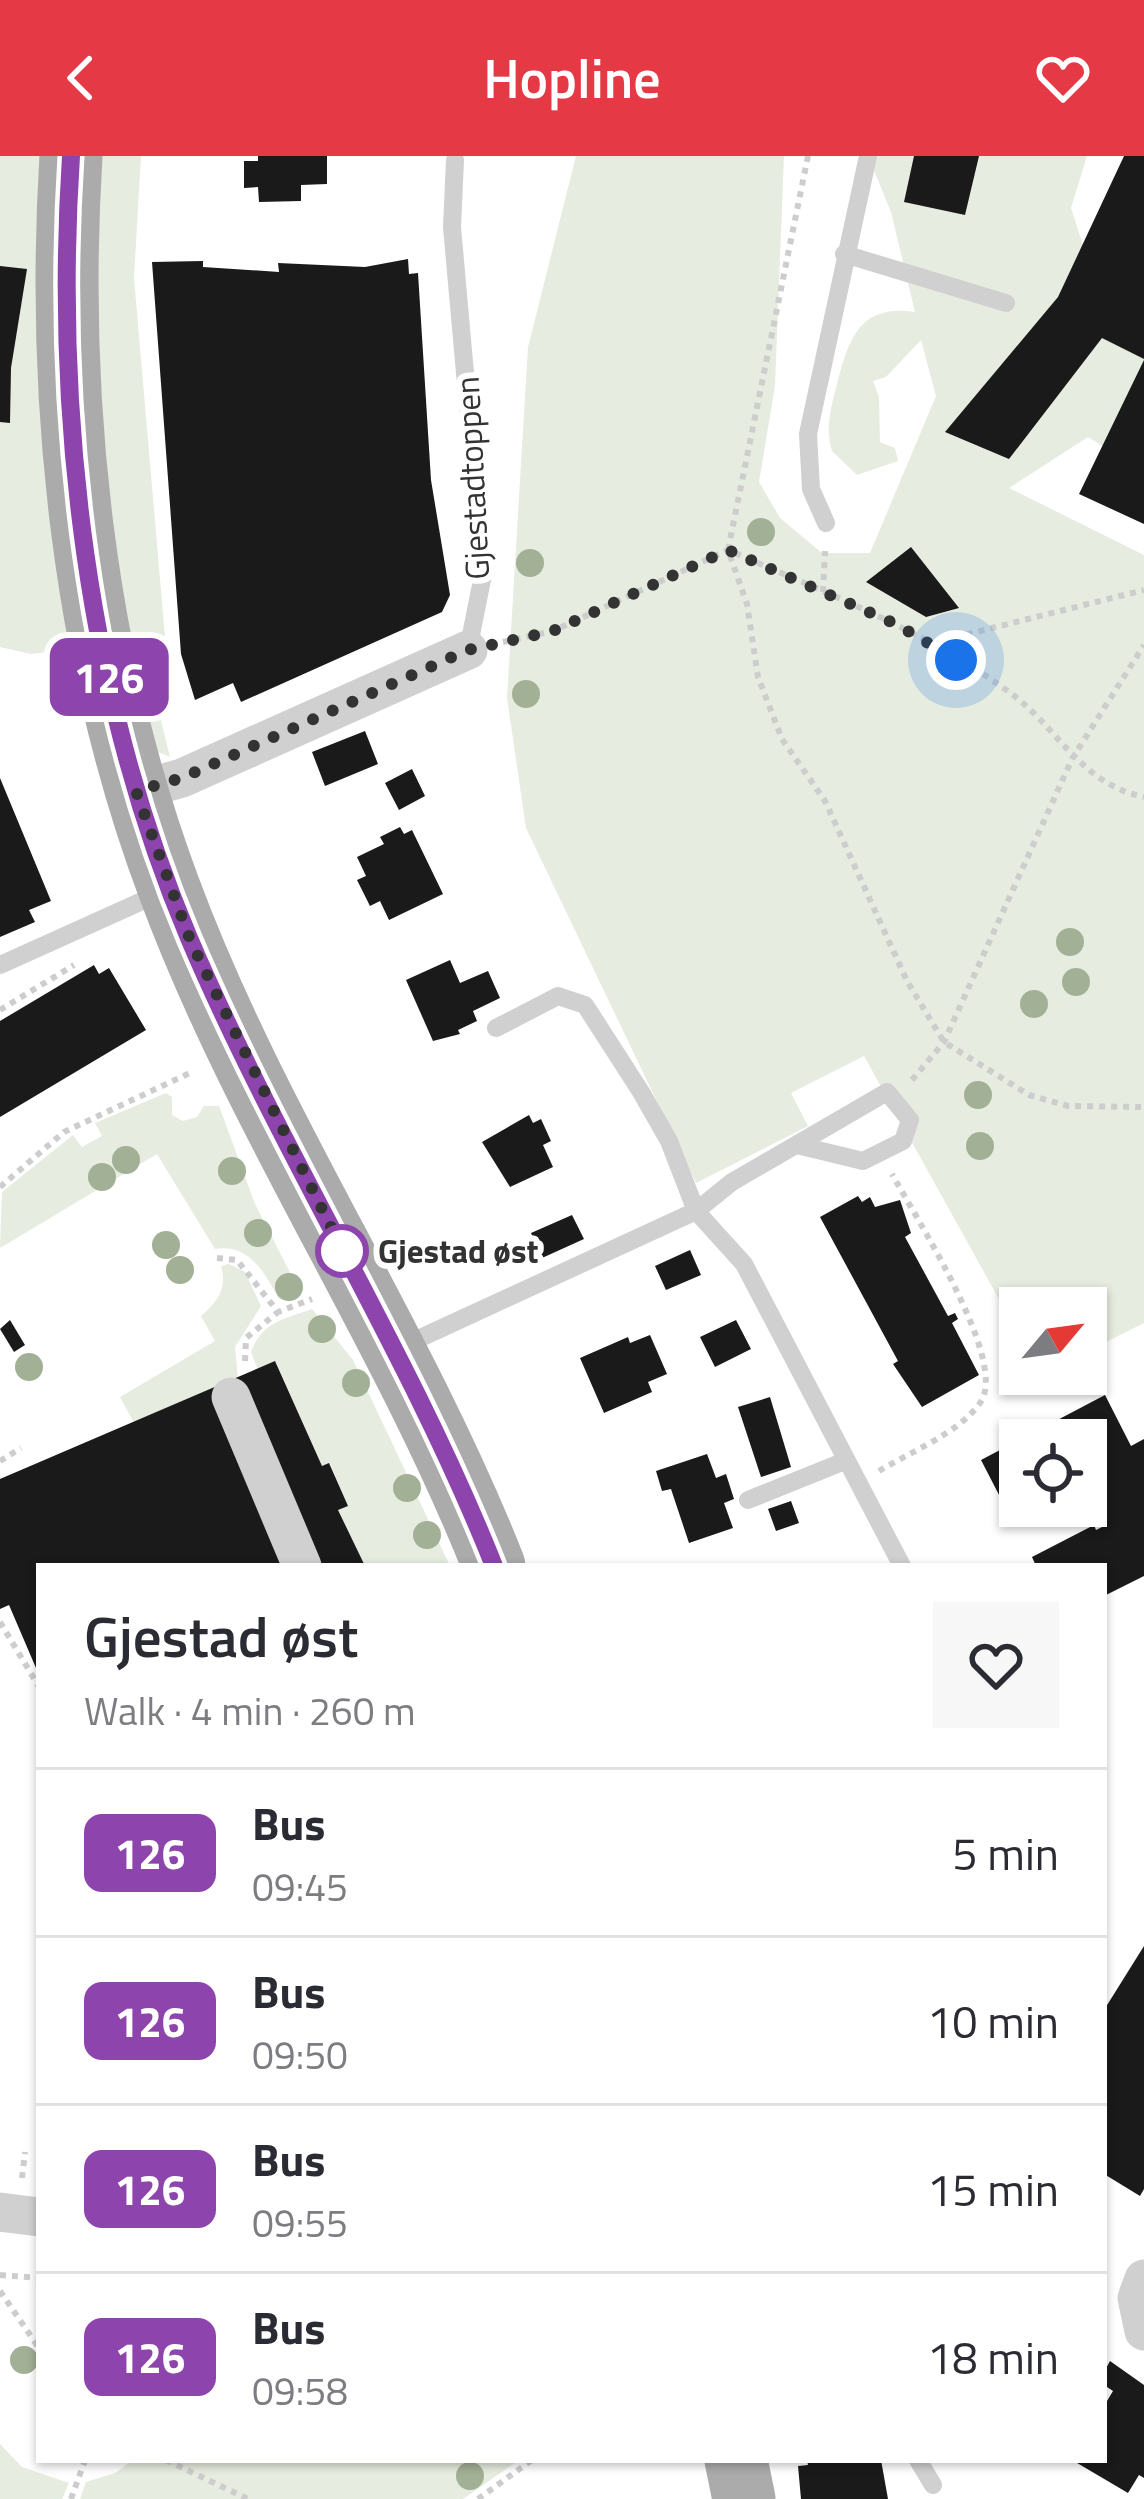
<!DOCTYPE html>
<html lang="en">
<head>
<meta charset="utf-8">
<style>
  :root { --surface:#fff; --page:#f7f7f7; --text:#2b2b33; --muted:#7c7c81; --line:#e1e1e2; --accent:#e63946 }
  body { margin:0; font-family:"Titillium Web",sans-serif; background:var(--page); color:var(--text); height:100vh; display:flex; flex-direction:column; font-size:45px; white-space:nowrap }
  * { box-sizing:border-box; margin:0 }
  p { font-size:39px; color:var(--muted) }
  .icon { flex:none; width:66px; height:66px; fill:none; stroke:currentColor; stroke-width:2; stroke-linecap:round; stroke-linejoin:round }
  .map { position:relative; flex:1; overflow:hidden }
  .side { position:absolute; left:36px; top:1407px; width:1071px; height:900px; display:flex; flex-direction:column; background:var(--surface); border-radius:0px; box-shadow:0 3px 9px #0004 }
  .side>* { flex:none }
  .badge { padding:0 24px; border-radius:18px; font-size:42px; line-height:78px }
  .needle { width:78px; rotate:61deg }
  .tools { position:absolute; left:999px; top:1131px; display:grid; gap:24px }
  .tools a { display:grid; place-items:center; width:108px; height:108px; border-radius:0px; background:var(--surface); box-shadow:0 3px 9px #0004; font-size:60px }
  .you { position:absolute; width:60px; height:60px; margin:-30px; border:9px solid #fff; border-radius:50%; background:#1a73e8; box-shadow:0 0 0 18px #1a73e833 }
  .map>.badge { position:absolute; translate:-50% -50%; box-shadow:0 0 0 6px #fff }
  .round { display:grid; place-items:center; flex:none; width:126px; height:126px; border-radius:0px; background:var(--page) }
  .summary { display:flex; align-items:center; justify-content:space-between; height:204px; padding:0 48px }
  h1 { font-size:57px; font-weight:600; line-height:90px }
  ul { padding:0; list-style:none }
  li { display:flex; align-items:center; gap:36px; height:168px; padding:0 48px; border-top:3px solid var(--line) }
  li div { flex:1 }
  li b { display:block; font-size:45px }
  li em { font-style:normal }
  li .badge { min-width:132px; font-weight:700; text-align:center }
  header { display:flex; justify-content:space-between; align-items:center; height:156px; padding:0 48px; background:var(--accent); color:#fff; font-size:54px; font-weight:600 }
  .map>svg:first-child { display:block }
  .green { fill:#e6ecdf }
  .building { fill:#1a1a1a }
  .lines { fill:none; stroke-linecap:round; stroke-linejoin:round }
  .path { stroke:#cdcdcd; stroke-width:6; stroke-dasharray:6 6; stroke-linecap:butt }
  .service { stroke:#d0d0d0; stroke-width:18 }
  .minor { stroke:#d0d0d0; stroke-width:39 }
  .primary { stroke:#ababab; stroke-width:63 }
  .tree { fill:#a2b095 }
  .line-casing { stroke:#fff; stroke-width:27 }
  .line { stroke:#8e44ad; stroke-width:18 }
  .walk { stroke:#333; stroke-width:12; stroke-dasharray:0 21.6 }
  .stop-dot { fill:#fff; stroke:#8e44ad; stroke-width:6 }
  .labels { text-anchor:middle; stroke-width:12; stroke-linejoin:round; paint-order:stroke }
  .street-label { font-size:33px; fill:#333; stroke:#fff }
  .stop-label { font-size:33px; font-weight:bold; fill:#333; stroke:#fff; text-anchor:start }
</style>
</head>
<body>
<header><svg class="icon" aria-label="back" viewBox="0 0 24 24"><path d="M15 5l-7 7 7 7"/></svg>Hopline<svg class="icon" aria-label="heart" viewBox="0 0 24 24"><path d="M12 20l-8-8c-3-5 5-10 8-4 3-6 11-1 8 4z"/></svg></header>
<div class="map">
<svg width="1144" height="2343" viewBox="0 0 1144 2343">
  <rect width="100%" height="100%" fill="#fff"/>
  <path class="green" d="M0,0H141L134,122L165,481L141,484L170,601L158,596L124,486L31,498L0,491Z
    M576,0H784L775,230L759,326L780,362L822,397H870L936,240L921,184L886,221L873,225L879,241L880,286L895,292L898,305L857,319L832,295C825,272 831,251 837,228C849,182 860,148 915,156L891,56L868,0H1087L1071,52L1092,117L1144,131V316L1088,281L1009,332L1144,399V1167L1086,1196V1152H1020V1181L864,900L791,937L808,970L696,1027L526,672L507,542L528,191Z
    M166,937L172,941V959L183,965L197,961L204,950H219L255,1048L301,1138L294,1144L279,1143C264,1116 249,1087 215,1093L157,998L0,1092L2,1036L73,979L82,991L102,980L95,967Z
    M229,1108L245,1116L261,1150L235,1191L238,1223L134,1267L120,1241L215,1185L201,1160C217,1146 228,1132 221,1110Z
    M312,1153L353,1204L450,1410H365L338,1354L347,1349L330,1308L322,1310L276,1206L258,1214L251,1196C262,1166 284,1163 312,1153Z
    M0,2288L22,2311L69,2327L62,2343H0Z
    M133,2304H519L463,2343H80L86,2326L115,2317Z"/>
  <path class="building" d="M258,0H327V28L301,29V45L259,46L258,31L244,32V5H258Z
    M914,0H979L965,59L904,46Z
    M1124,0H1144V203L1102,182L1009,303L945,276L1058,141Z
    M408,103L409,118L418,117L431,324L450,439L442,456L241,546L233,527L195,544L181,498L152,106L203,105V111L279,116L278,107L365,111Z
    M0,110L27,113L11,212L10,267L0,266Z
    M1144,204V368L1079,338Z
    M911,391L959,452L926,461L866,426Z
    M365,575L378,608L325,630L312,596Z
    M412,613L425,640L399,654L385,627Z
    M0,622L51,745L29,754L35,766L0,781Z
    M400,671L404,678L412,674L443,738L389,764L380,745L370,750L357,724L366,720L357,701L384,688L380,681Z
    M450,804L460,827L488,815L500,842L473,855L477,865L458,874L460,878L433,885L406,824Z
    M94,809L99,818L109,812L146,874L0,961V865Z
    M529,959L533,967L541,963L551,985L543,989L553,1011L510,1031L482,986Z
    M858,1040L862,1046L870,1041L875,1051L900,1044L911,1077L905,1081L948,1160L955,1157L958,1163L952,1167L979,1219L922,1251L893,1208L898,1205L820,1061Z
    M572,1059L584,1083L542,1102L531,1077Z
    M690,1094L701,1119L666,1134L655,1110Z
    M10,1164L25,1189L14,1196L0,1173Z
    M736,1164L751,1193L715,1211L700,1181Z
    M650,1179L667,1218L648,1226L652,1236L604,1257L580,1202L628,1181L630,1187Z
    M275,1205L322,1310L329,1307L348,1350L338,1354L365,1410H39V1519L9,1449L0,1453V1323Z
    M1105,1239L1131,1290L1144,1283V1420L1104,1440V1410H1036L1032,1401L1094,1369L1096,1374L1104,1370L1098,1360L1079,1369L1070,1350H1086V1284H1020V1350H1039L1012,1364L981,1304Z
    M770,1241L791,1311L761,1321L738,1251Z
    M707,1298L716,1322L726,1318L734,1343L724,1347L733,1372L689,1387L671,1333L662,1335L656,1315Z
    M791,1345L799,1367L776,1375L768,1353Z
    M1144,1790V2033L1140,2040L1104,2018V1854Z
    M1110,2205L1144,2229V2322L1139,2319L1128,2337L1072,2304H1104V2250L1113,2235L1104,2229V2216Z
    M807,2304H881L888,2343H801L798,2310L808,2309Z"/>
  <g class="lines">
    <path class="path" d="M808,0L728,394L747,448L758,521L782,583L825,645L907,825L944,886L1029,939L1068,950L1144,951
      M823,436L825,395
      M503,486L553,475L728,394C824,436 924,474 1009,536C1058,571 1080,628 1144,641
      M932,487L1144,434
      M0,854L74,809
      M912,924L944,886L1072,603L1144,489
      M0,1031L64,976L194,915
      M217,1102L237,1104L278,1156L312,1143
      M245,1205L246,1182L278,1156
      M0,1305L21,1292
      M879,1315C910,1296 959,1277 980,1247C1010,1206 915,1061 892,1018
      M0,1466L39,1531
      M22,2022L25,1996
      M0,2119L39,2122
      M0,2135L39,2192
      M166,2304L248,2343
      M71,2343L85,2304
      M478,2343L532,2304"/>
    <path class="service" d="M455,4L452,71L483,419L468,494
      M844,98L1006,147
      M826,367L811,333L808,278L868,0
      M0,809L160,737
      M496,872L558,840L585,849L641,936L669,985L696,1055L744,1108L902,1410
      M403,1190L696,1055L732,1026L887,936L910,964L903,985L863,1005L797,989
      M748,1344L845,1305
      M918,2304L933,2329"/>
    <path class="minor" d="M136,635L182,622L468,494
      M231,1241L302,1410
      M0,2056L39,2061
      M1144,2123L1137,2142L1144,2175"/>
    <path class="primary" d="M71,0C56,243 83,503 169,732C256,967 402,1177 494,1410
      M736,2304L744,2343"/>
  </g>
  <g class="tree">
    <circle cx="761" cy="376" r="14"/>
    <circle cx="530" cy="407" r="14"/>
    <circle cx="526" cy="538" r="14"/>
    <circle cx="1070" cy="786" r="14"/>
    <circle cx="1076" cy="826" r="14"/>
    <circle cx="1034" cy="848" r="14"/>
    <circle cx="978" cy="939" r="14"/>
    <circle cx="980" cy="990" r="14"/>
    <circle cx="126" cy="1004" r="14"/>
    <circle cx="232" cy="1015" r="14"/>
    <circle cx="102" cy="1021" r="14"/>
    <circle cx="258" cy="1077" r="14"/>
    <circle cx="166" cy="1089" r="14"/>
    <circle cx="180" cy="1114" r="14"/>
    <circle cx="289" cy="1131" r="14"/>
    <circle cx="322" cy="1173" r="14"/>
    <circle cx="29" cy="1211" r="14"/>
    <circle cx="356" cy="1227" r="14"/>
    <circle cx="407" cy="1332" r="14"/>
    <circle cx="427" cy="1379" r="14"/>
    <circle cx="24" cy="2204" r="14"/>
    <circle cx="470" cy="2320" r="14"/>
  </g>
  <g class="lines">
    <g class="line-casing">
      <path id="line" d="M71,0C54,260 87,541 189,782C280,996 408,1194 494,1410"/>
    </g>
    <use href="#line" class="line"/>
    <path class="walk" d="M342,1095L351,1112L191,786L136,635L182,622L468,494L553,475L728,394L898,469L956,504"/>
  </g>
  <circle class="stop-dot" cx="342" cy="1095" r="24"/>
  <g class="labels">
    <g class="street-label">
      <text transform="translate(472 322) rotate(-93)" y="12">Gjestadtoppen</text>
    </g>
    <g class="stop-label">
      <text x="378" y="1107">Gjestad øst</text>
    </g>
  </g>
</svg>
<div class="tools">
<a><svg class="needle" viewBox="-14 -14 28 28"><path d="M0-13l5 13h-10z" fill="#e53935"/><path d="M0 13l5-13h-10z" fill="#7c7c81"/></svg></a>
<a><svg class="icon" aria-label="locate" viewBox="0 0 24 24"><circle cx="12" cy="12" r="6"/><path d="M12 2v4M12 18v4M2 12h4M18 12h4"/></svg></a>
</div>
<div class="you" style="left:956px;top:504px"></div>
<b class="badge" style="left:109px;top:521px;background:#8e44ad;color:#fff">126</b>
<section class="side">
<div class="summary"><div><h1>Gjestad øst</h1><p>Walk · 4 min · 260 m</p></div><a class="round"><svg class="icon" aria-label="heart" viewBox="0 0 24 24"><path d="M12 20l-8-8c-3-5 5-10 8-4 3-6 11-1 8 4z"/></svg></a></div>
<ul>
<li><span class="badge" style="background:#8e44ad;color:#fff">126</span><div><b>Bus</b><p>09:45</p></div><em>5 min</em></li>
<li><span class="badge" style="background:#8e44ad;color:#fff">126</span><div><b>Bus</b><p>09:50</p></div><em>10 min</em></li>
<li><span class="badge" style="background:#8e44ad;color:#fff">126</span><div><b>Bus</b><p>09:55</p></div><em>15 min</em></li>
<li><span class="badge" style="background:#8e44ad;color:#fff">126</span><div><b>Bus</b><p>09:58</p></div><em>18 min</em></li>
</ul>
</section>
</div>
</body>
</html>
